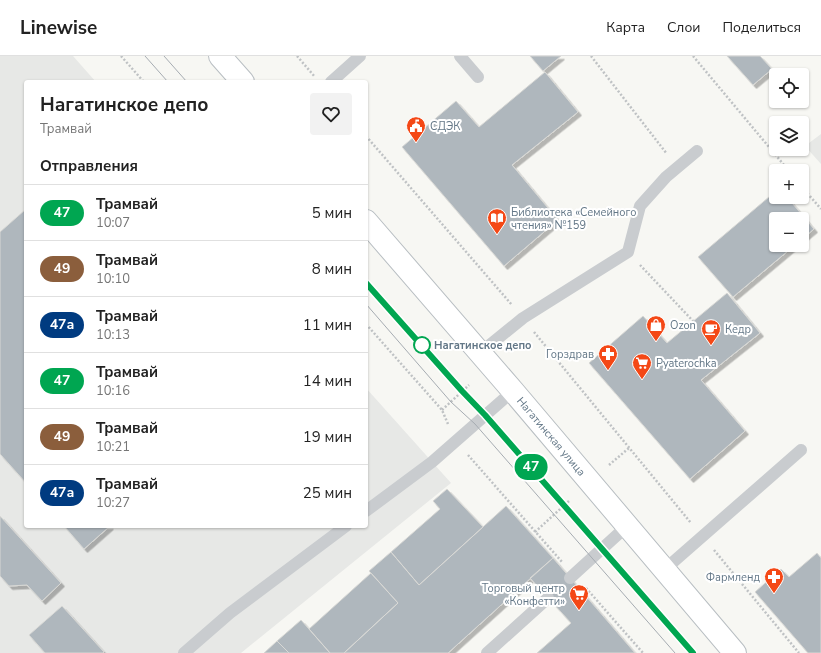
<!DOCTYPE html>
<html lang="ru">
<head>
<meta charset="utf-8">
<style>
  :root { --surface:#fff; --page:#f2f2f2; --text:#222; --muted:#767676; --line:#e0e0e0 }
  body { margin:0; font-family:"Nunito Sans",sans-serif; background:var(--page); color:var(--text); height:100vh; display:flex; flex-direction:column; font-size:15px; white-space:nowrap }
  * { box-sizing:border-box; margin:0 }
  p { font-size:13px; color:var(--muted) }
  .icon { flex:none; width:22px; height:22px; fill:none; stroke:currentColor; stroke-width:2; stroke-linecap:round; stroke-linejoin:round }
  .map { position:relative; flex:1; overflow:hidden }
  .side { position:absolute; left:24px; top:24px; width:344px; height:448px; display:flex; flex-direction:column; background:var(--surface); border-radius:4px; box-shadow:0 1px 3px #0004 }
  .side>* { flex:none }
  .badge { padding:0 8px; border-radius:13px; font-size:14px; line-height:26px }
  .controls { position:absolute; left:769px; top:12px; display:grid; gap:8px }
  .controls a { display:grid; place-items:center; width:40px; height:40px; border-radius:4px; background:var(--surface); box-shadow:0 1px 3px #0004; font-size:20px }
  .map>.badge { position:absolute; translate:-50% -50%; box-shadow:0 0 0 2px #fff }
  h2 { padding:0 16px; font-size:15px; line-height:36px }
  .round { display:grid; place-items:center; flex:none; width:42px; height:42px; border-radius:4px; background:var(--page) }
  .head { display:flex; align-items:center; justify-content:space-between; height:68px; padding:0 16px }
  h1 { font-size:19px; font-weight:700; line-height:30px }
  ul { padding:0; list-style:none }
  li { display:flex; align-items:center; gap:12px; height:56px; padding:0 16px; border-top:1px solid var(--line) }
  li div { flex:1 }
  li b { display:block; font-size:15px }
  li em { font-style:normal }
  li .badge { min-width:44px; font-weight:700; text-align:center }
  header { display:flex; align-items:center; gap:24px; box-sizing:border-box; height:56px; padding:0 20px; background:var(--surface); border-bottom:1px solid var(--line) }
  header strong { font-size:19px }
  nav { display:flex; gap:22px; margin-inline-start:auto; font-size:14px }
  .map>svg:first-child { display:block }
  .built { fill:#e7e8e6 }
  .building { fill:#afb7bd; stroke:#d8d8d5; filter:url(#shadow) }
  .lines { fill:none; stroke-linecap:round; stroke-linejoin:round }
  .secondary-casing { stroke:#b8bec2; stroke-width:24 }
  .path { stroke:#bfc2c4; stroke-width:2.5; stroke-dasharray:2 2; stroke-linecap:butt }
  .lane { stroke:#c9cccf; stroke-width:12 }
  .secondary { stroke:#fff; stroke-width:22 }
  .tram { stroke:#a6acb2; stroke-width:1 }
  .line-casing { stroke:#fff; stroke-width:9 }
  .line { stroke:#00a651; stroke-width:6 }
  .stop-dot { fill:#fff; stroke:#00a651; stroke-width:2 }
  .labels { text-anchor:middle; stroke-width:4; stroke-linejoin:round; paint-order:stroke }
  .poi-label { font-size:11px; fill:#637787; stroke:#fff; text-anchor:start }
  .stop-label { font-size:11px; font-weight:bold; fill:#637787; stroke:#fff; text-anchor:start }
  .street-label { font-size:11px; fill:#637787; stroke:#fff }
</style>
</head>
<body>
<header>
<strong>Linewise</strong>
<nav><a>Карта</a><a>Слои</a><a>Поделиться</a></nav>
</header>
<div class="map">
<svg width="821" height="597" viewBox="0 0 821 597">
  <defs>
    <filter id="shadow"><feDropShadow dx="3.5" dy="3.5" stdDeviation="0" flood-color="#0004"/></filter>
  </defs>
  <rect width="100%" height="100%" fill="#f7f7f3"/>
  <path class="built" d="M0,0H73L96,26H26V470H366V332L451,427L241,597H0Z
    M821,78V108L805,90Z"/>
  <path class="building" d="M530,0H561L543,15Z
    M727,0H760L772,13L753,29Z
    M545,16L578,56L512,109L558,164L504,210L402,91L456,45L479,71Z
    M776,135V141H787L814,173L802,183V163H776V189H795L733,241L698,201Z
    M26,153V427L0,398V176Z
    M727,237L760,277L701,324L745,375L690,423L589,307L643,260L667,287Z
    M447,433L483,471L419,529L391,496L440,453L433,445Z
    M506,450L553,502L448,597H344L398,547L369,515L391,496L419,529Z
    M0,460L61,527L42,545L27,529L9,530L0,520Z
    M64,470H110L84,493Z
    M817,497L821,502V597H808L755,536L781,513L789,521Z
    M553,502L635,597H537L571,567L530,522Z
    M371,517L398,547L344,597H330L309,573Z
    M62,550L104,596L103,597H45L29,579Z
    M301,564L309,573L330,597H289L277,585Z
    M277,585L289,597H264Z"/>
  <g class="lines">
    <g class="secondary-casing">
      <g id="secondary">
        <path d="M220,0L243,26"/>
        <path id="s1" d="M366,165L513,335L735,597"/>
      </g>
    </g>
    <path class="path" d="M121,0L144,26
      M297,0L315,21
      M591,0L667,98
      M693,0L789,115
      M366,80L512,249
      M802,131L821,153
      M640,209L693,265
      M366,268L442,354L448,368
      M534,276L691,467
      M442,354L469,329
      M468,399L562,506
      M609,409L629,392
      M535,476L569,445
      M714,494L799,597
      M586,532L643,597"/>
    <path class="lane" d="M460,0L478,21
      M331,26L360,0
      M480,297L523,262L628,196L640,150L666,121L697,95
      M366,455L432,406L513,335
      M664,514L801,394
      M570,522L627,470
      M184,597L230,557L346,470
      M487,597L548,542"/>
    <use href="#secondary" class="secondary"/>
    <path class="tram" d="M145,0L168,26
      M164,0L187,26
      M366,227L485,359L693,597
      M366,248L451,346L475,368L675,597"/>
  </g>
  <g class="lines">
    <g class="line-casing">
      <path id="line" d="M366,227L462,335L485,359L693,597"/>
    </g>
    <use href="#line" class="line"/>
  </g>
  <defs>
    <g id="civic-pin" transform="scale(1)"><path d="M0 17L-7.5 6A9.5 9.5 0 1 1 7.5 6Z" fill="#f44816" stroke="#fff"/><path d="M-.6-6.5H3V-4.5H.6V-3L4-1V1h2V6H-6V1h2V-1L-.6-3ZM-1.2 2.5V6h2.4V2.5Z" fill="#fff"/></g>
    <g id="library-pin" transform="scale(1)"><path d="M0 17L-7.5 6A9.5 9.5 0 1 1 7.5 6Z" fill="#f44816" stroke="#fff"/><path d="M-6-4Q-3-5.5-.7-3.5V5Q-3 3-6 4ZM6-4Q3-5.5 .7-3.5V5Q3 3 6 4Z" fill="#fff"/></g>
    <g id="shop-pin" transform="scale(1)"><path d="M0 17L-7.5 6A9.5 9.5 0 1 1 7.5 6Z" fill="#f44816" stroke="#fff"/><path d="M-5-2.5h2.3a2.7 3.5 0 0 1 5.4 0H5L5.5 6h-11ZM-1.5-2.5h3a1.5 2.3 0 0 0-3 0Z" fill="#fff"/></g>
    <g id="cafe-pin" transform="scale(1)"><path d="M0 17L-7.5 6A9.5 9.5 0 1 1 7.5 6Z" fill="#f44816" stroke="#fff"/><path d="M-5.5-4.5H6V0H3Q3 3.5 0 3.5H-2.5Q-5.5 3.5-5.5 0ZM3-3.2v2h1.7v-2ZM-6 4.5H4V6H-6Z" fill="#fff"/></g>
    <g id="pharmacy-pin" transform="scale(1)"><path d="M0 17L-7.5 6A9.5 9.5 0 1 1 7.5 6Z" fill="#f44816" stroke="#fff"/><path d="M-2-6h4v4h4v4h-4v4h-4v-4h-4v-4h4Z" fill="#fff"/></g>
    <g id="supermarket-pin" transform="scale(1)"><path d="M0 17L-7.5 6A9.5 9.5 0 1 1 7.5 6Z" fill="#f44816" stroke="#fff"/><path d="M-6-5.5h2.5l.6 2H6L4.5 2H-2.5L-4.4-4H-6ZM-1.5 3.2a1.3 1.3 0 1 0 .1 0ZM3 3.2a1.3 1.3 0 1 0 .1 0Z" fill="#fff"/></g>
  </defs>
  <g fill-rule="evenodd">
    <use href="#civic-pin" x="416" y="70"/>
    <use href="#library-pin" x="497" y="162"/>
    <use href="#shop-pin" x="656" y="269"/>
    <use href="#cafe-pin" x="711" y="273"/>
    <use href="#pharmacy-pin" x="608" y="298"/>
    <use href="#supermarket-pin" x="642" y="307"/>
    <use href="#pharmacy-pin" x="774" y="521"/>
    <use href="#supermarket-pin" x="579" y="538"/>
  </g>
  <circle class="stop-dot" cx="422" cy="289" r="8"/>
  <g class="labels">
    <g class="poi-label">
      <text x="430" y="74">СДЭК</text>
      <text x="511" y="160">Библиотека «Семейного<tspan x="511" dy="13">чтения» №159</tspan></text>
      <text x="670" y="273">Ozon</text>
      <text x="725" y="277">Кедр</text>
      <text x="594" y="302" text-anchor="end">Горздрав</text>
      <text x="656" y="311">Pyaterochka</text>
      <text x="760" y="525" text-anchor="end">Фармленд</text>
      <text x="565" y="536" text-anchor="end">Торговый центр<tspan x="565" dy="13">«Конфетти»</tspan></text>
    </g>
    <g class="stop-label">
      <text x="434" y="293">Нагатинское депо</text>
    </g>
    <g class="street-label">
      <text dy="4" stroke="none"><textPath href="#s1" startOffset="284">Нагатинская улица</textPath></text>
    </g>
  </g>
</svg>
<div class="controls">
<a><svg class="icon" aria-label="locate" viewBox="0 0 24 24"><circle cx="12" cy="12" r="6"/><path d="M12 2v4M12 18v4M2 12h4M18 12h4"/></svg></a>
<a><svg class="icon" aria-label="layers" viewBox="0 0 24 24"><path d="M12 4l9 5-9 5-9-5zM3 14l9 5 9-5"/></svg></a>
<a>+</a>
<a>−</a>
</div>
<b class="badge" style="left:531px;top:411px;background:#00a651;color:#fff">47</b>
<section class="side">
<div class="head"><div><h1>Нагатинское депо</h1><p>Трамвай</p></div><a class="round"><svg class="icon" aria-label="heart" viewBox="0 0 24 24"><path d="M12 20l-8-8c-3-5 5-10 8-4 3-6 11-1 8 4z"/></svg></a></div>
<h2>Отправления</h2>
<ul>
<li><span class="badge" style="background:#00a651;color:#fff">47</span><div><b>Трамвай</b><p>10:07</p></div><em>5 мин</em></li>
<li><span class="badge" style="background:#8b5e3c;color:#fff">49</span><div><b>Трамвай</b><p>10:10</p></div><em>8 мин</em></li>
<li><span class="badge" style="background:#003b80;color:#fff">47а</span><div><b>Трамвай</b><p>10:13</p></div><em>11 мин</em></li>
<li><span class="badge" style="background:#00a651;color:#fff">47</span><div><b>Трамвай</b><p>10:16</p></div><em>14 мин</em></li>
<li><span class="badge" style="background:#8b5e3c;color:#fff">49</span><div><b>Трамвай</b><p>10:21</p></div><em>19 мин</em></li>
<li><span class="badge" style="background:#003b80;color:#fff">47а</span><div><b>Трамвай</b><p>10:27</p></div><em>25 мин</em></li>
</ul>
</section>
</div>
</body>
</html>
